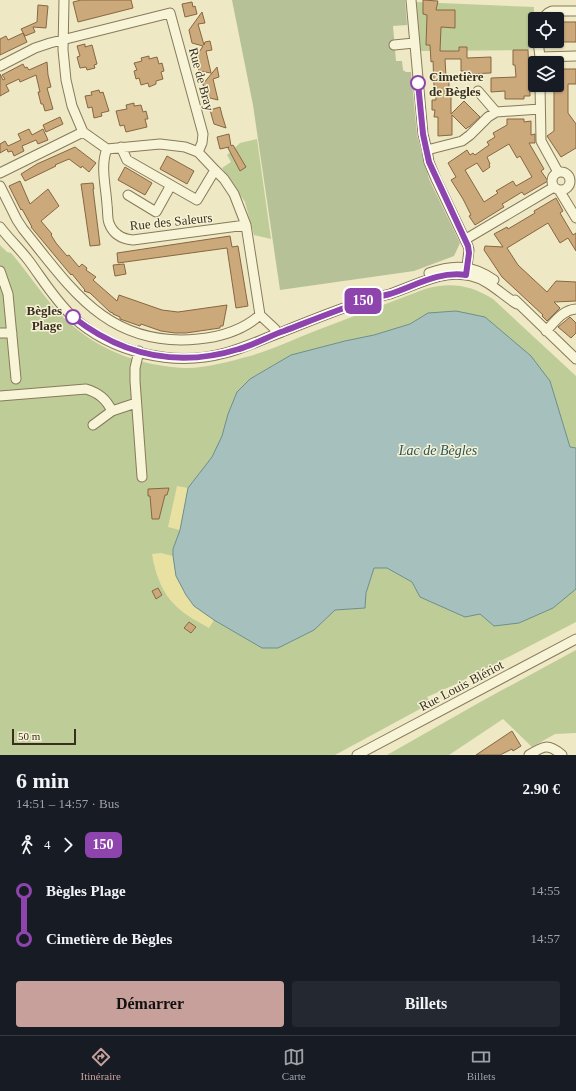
<!DOCTYPE html>
<html lang="fr">
<head>
<meta charset="utf-8">
<style>
  :root { --surface:#171b24; --page:#242831; --text:#f1f3f6; --muted:#9ea1a6; --line:#363941; --accent:#c8a09b }
  body { margin:0; font-family:Georgia,serif; background:var(--page); color:var(--text); height:100vh; display:flex; flex-direction:column; font-size:15px; white-space:nowrap }
  * { box-sizing:border-box; margin:0 }
  p { font-size:13px; color:var(--muted) }
  .icon { flex:none; width:22px; height:22px; fill:none; stroke:currentColor; stroke-width:2; stroke-linecap:round; stroke-linejoin:round }
  .map { position:relative; height:755px; overflow:hidden }
  .sheet { display:flex; flex-direction:column; background:var(--surface); flex:1 }
  .sheet>* { flex:none }
  .badge { padding:0 8px; border-radius:6px; font-size:14px; line-height:26px }
  .fabs { position:absolute; left:528px; top:12px; display:grid; gap:8px }
  .fabs a { display:grid; place-items:center; width:36px; height:36px; border-radius:4px; background:var(--surface); box-shadow:0 1px 3px #0004; font-size:20px }
  .scale { position:absolute; left:12px; bottom:10px; width:64px; box-sizing:border-box; padding-left:4px; border:2px solid #392f1f; border-top:0; font-size:11px; line-height:14px; white-space:nowrap; color:#392f1f; -webkit-text-stroke:3px #f5f1d4; paint-order:stroke }
  .map>.badge { position:absolute; translate:-50% -50%; box-shadow:0 0 0 2px #fff }
  .legs { display:flex; align-items:center; gap:6px; height:44px; padding:0 16px; font-size:13px }
  .legs p { margin-inline-start:auto }
  .head { display:flex; align-items:center; justify-content:space-between; height:68px; padding:0 16px }
  h1 { font-size:22px; font-weight:600; line-height:30px }
  .button { display:flex; gap:8px; margin-top:auto; padding:8px 16px }
  .button a { flex:1; height:46px; border-radius:4px; background:var(--accent); color:#111; font-size:16px; font-weight:600; line-height:46px; text-align:center }
  .button a+a { background:var(--page); color:var(--text) }
  ul { padding:0 16px; list-style:none }
  li { display:flex; align-items:center; gap:14px; height:48px; font-size:15px }
  li i { display:grid; place-items:center; width:6px; height:100%; margin:0 5px; background:currentColor }
  li i::after { content:''; width:10px; height:10px; margin:-5px; border:3px solid; border-radius:50%; background:var(--surface) }
  li p { margin-inline-start:auto }
  li:first-child i { background:linear-gradient(#0000 50%,currentColor 0) }
  li:last-child i { background:linear-gradient(currentColor 50%,#0000 0) }
  .tabs { display:flex; justify-content:space-around; align-items:center; height:56px; border-top:1px solid var(--line); background:var(--surface); font-size:11px; color:var(--muted) }
  .tabs a { display:grid; justify-items:center; gap:2px }
  .tabs .selected { color:var(--accent) }
  .map>svg:first-child { display:block }
  .green { fill:#becc98 }
  .sand { fill:#e9e1a2 }
  .cemetery { fill:#b6c197 }
  .water { fill:#a6c1bd; stroke:#6d8f8c }
  .building { fill:#cca97b; stroke:#876741; fill-rule:evenodd }
  .lines { fill:none; stroke-linecap:round; stroke-linejoin:round }
  .minor-casing { stroke:#887a5b; stroke-width:11 }
  .minor { stroke:#f8f4d8; stroke-width:9 }
  .line-1-casing { stroke:#fff; stroke-width:9 }
  .line-1 { stroke:#8e44ad; stroke-width:6 }
  .stop-1-dot { fill:#fff; stroke:#8e44ad; stroke-width:2 }
  .labels { text-anchor:middle; stroke-width:3; stroke-linejoin:round; paint-order:stroke }
  .stop-label { font-size:13px; font-weight:bold; fill:#392f1f; stroke:#f5f1d4; text-anchor:start }
  .street-label { font-size:13px; fill:#392f1f; stroke:#f5f1d4 }
  .water-label { font-size:14px; font-style:italic; fill:#2e5458; stroke:#f5f1d4 }
</style>
</head>
<body>
<div class="map">
<svg width="576" height="755" viewBox="0 0 576 755">
  <rect width="100%" height="100%" fill="#eee8c4"/>
  <path class="green" d="M416,2L534,7L533,26L529,27V50L420,51Z
    M257,139L271,239L254,235L245,202L222,168L231,162L227,155L240,143Z
    M0,245L7,252L11,253C33,278 50,309 78,330C108,354 146,366 184,368C203,369 231,361 250,356C272,350 294,339 315,331C352,317 388,303 425,289C451,282 470,285 493,299L576,376V622L456,684L427,697L431,703L335,755H0Z
    M576,650V733L555,734L532,747L503,719L449,755H387L482,701Z"/>
  <path class="sand" d="M177,486L188,488L180,530L168,527Z
    M161,553L173,556L176,576L194,606L214,620L209,628C199,622 186,616 177,607C162,594 155,573 152,554Z"/>
  <path class="cemetery" d="M232,0H405L407,25L393,26L396,61H402L403,70L406,72H411L417,135L429,179L460,243L454,256L414,271L280,290L253,105Z"/>
  <path class="water" d="M456,311L485,317L531,356L550,381L570,447L576,448V589L553,608L519,623L494,626L480,614L465,617L420,597L412,582L387,568H374L366,593L365,608L335,610L314,630L278,648H262L214,620L194,606L186,595L176,576L173,556V549L180,530L188,488L212,457L222,436L228,414L237,392L250,379L291,355L345,341L374,335L410,324L428,313Z"/>
  <path class="building" d="M81,0H131L133,8L78,22L73,2Z
    M423,0L438,1L436,10H455V28L441,27L440,51H459V47H467V58L491,57V73L466,74V71H461V59H445L446,77H449V91H451V114L464,101L480,117L469,127H468L466,129L452,115V135L438,136V117H434L435,110H432V100H436L435,86H434L433,61L431,62L430,45H426L427,15L423,14Z
    M192,2L193,7L195,6L197,14L185,17L182,4Z
    M38,5L48,6L46,28L33,27L35,32L25,36L21,29L37,22Z
    M202,12L205,23L198,24L204,45L205,42L210,41L212,50L206,51L211,73L199,71L196,57L203,46L192,43L189,30Z
    M557,22H576V42H557Z
    M23,33L27,42L0,55V39L6,36L8,40Z
    M85,44V47L92,45L97,64L94,65L95,68L87,70L86,67L80,68L77,57L80,56L77,46Z
    M513,50H528L530,96H524V99H505V91L491,92V78L516,77L515,65H513Z
    M149,56V59L157,57L159,64L162,63L164,71L161,72L163,79L156,81V84L149,87L148,83L141,85L139,78L136,79L134,71L137,70L134,63L142,61L141,58Z
    M47,62L48,75L51,87L47,88L53,109L45,111L43,104H41L38,92H40L36,75L20,82L19,79L6,85L9,91L0,96V74L3,80L5,79L2,75L23,64L25,68L27,67L29,70Z
    M217,67L219,77L213,79L218,100L206,97L203,84Z
    M557,69H576V84H568V113L576,124V148L561,157L547,136L554,131V91H557Z
    M99,90L100,93L103,92L109,111L101,113L102,116L94,118L92,107L88,108L85,96L92,95L91,92Z
    M134,103V106L141,105L143,112L146,111L148,119H145L147,127L126,132L124,125L120,126L116,111L127,109L126,105Z
    M220,107L222,115L226,128L214,124L210,110Z
    M60,117L63,124L46,132L43,125Z
    M507,119H524V122L531,121V135L535,134V143H529L544,169L541,171L548,181L524,195L522,192L504,203L502,204L504,207L475,225L469,216L471,215L463,199L451,180L456,177L448,163L467,150L470,155L473,153L475,155L489,145L487,142L495,137L493,133L507,125ZM509,144L517,158L520,156L532,177L516,186L513,181L496,191L498,193L484,202L465,170L477,163L483,172L490,167L489,165L490,164L487,157Z
    M29,129L32,135L43,129L48,140L38,144L36,140L22,146L24,151L14,156L12,151L8,152L7,149L0,153V144L5,141L8,146L21,140L18,134Z
    M229,134L231,146L233,145L246,167L240,171L228,148L229,147L220,149L217,137Z
    M75,147L96,163L89,172L82,166L81,168L69,159L55,165L56,166L25,181L21,174L37,164Z
    M167,156L194,171L187,184L160,169Z
    M125,167L152,183L145,195L118,180Z
    M20,181L30,204L48,189L59,206L41,221L52,234L51,235L56,243L67,256L69,255L79,267L82,264L87,268L86,270L96,277L93,280L117,301L119,295L162,310L178,312L227,305L223,326H220V328L186,333H175L161,331L141,324L140,326L120,319V317L113,314V313L110,312L90,293L84,291L85,290L72,274L71,275L31,227H32L22,209L21,210L9,186Z
    M93,183L94,189H93L100,245L90,246L81,184Z
    M556,198L563,211L560,213L573,235L576,233V251L568,238L560,243L548,223L507,248L518,265L547,292L556,281L576,282V301L554,302L560,308L547,321L542,316L543,315L502,277L484,250L485,246L503,247L494,234L507,227L508,229L535,213L534,211Z
    M230,236L232,247L238,246L248,306L236,308L227,248L118,263L117,253Z
    M124,264L126,274L115,276L113,265Z
    M570,317L576,323V333L571,338L558,327Z
    M169,488L167,495H165L159,519H152L150,496H148V489Z
    M158,588L162,595L156,599L152,591Z
    M189,622L196,627L191,633L184,628Z
    M512,731L521,746L513,751L512,749L500,755H476Z"/>
  <g class="lines">
    <g class="minor-casing">
      <path id="minor" d="M64,0L63,50L66,80L72,106L83,132L107,149L160,144L185,147L198,152L215,170L224,179L234,194L246,225L260,315L275,329L277,333
        M411,0L423,134L427,150L429,162L436,179L468,246L469,250L466,275
        M542,19L548,13L552,11H576
        M538,41L540,57
        M394,45L414,43
        M540,63V57L576,56
        M0,66L35,48L50,43L170,13L203,134L202,143L198,152
        M540,85L541,141L558,172
        M478,91L496,112
        M121,147L127,160L197,200L215,170
        M107,149C100,165 106,187 107,205C108,210 107,218 109,223C113,234 122,239 133,240L246,225
        M427,150L462,141L470,135L488,117L496,112L540,109
        M552 181a9 9 0 1 1 18 0a9 9 0 1 1-18 0Z
        M0,173L83,132
        M0,186L17,220L23,229C72,290 109,348 198,339C220,337 243,330 260,315
        M559,190L576,218
        M128,195L156,212L171,185
        M0,227C9,239 20,249 29,261C43,280 55,300 72,316C111,353 174,367 225,353C245,348 262,339 282,332C309,321 336,310 364,301C372,298 381,296 390,294C417,285 442,269 471,276C489,280 502,295 517,304
        M466,239L554,187
        M0,271L8,294L16,379
        M429,273C454,264 473,265 494,280
        M515,300L576,359
        M546,331C555,322 562,310 576,309
        M0,333H12
        M139,351L135,368V381L142,477
        M0,396L86,389C99,393 106,399 112,411
        M93,425L112,411L136,403
        M357,755L576,639
        M529,755C543,746 548,743 562,755"/>
    </g>
    <use href="#minor" class="minor"/>
  </g>
  <g class="lines">
    <g class="line-1-casing">
      <path id="line-1" d="M73,317C123,356 178,368 239,349C254,345 269,336 284,331C310,321 337,310 364,301C372,298 381,296 390,294C415,286 438,271 466,275L469,253L468,246L429,162L423,134L418,83"/>
    </g>
    <use href="#line-1" class="line-1"/>
  </g>
  <g class="stop-1-dot">
    <circle cx="418" cy="83" r="7"/>
    <circle cx="73" cy="317" r="7"/>
  </g>
  <g class="labels">
    <g class="stop-label">
      <text x="429" y="81">Cimetière<tspan x="429" dy="15">de Bègles</tspan></text>
      <text x="62" y="315" text-anchor="end">Bègles<tspan x="62" dy="15">Plage</tspan></text>
    </g>
    <g class="street-label">
      <text transform="translate(202 79) rotate(75)" y="5">Rue de Bray</text>
      <text transform="translate(171 221) rotate(-6)" y="5">Rue des Saleurs</text>
      <text transform="translate(461 685) rotate(-28)" y="5">Rue Louis Blériot</text>
    </g>
    <g class="water-label">
      <text x="438" y="455">Lac de Bègles</text>
    </g>
  </g>
</svg>
<div class="fabs">
<a><svg class="icon" aria-label="locate" viewBox="0 0 24 24"><circle cx="12" cy="12" r="6"/><path d="M12 2v4M12 18v4M2 12h4M18 12h4"/></svg></a>
<a><svg class="icon" aria-label="layers" viewBox="0 0 24 24"><path d="M12 4l9 5-9 5-9-5zM3 14l9 5 9-5"/></svg></a>
</div>
<div class="scale">50 m</div>
<b class="badge" style="left:363px;top:301px;background:#8e44ad;color:#fff">150</b>
</div>
<section class="sheet">
<div class="head"><div><h1>6 min</h1><p>14:51 – 14:57 · Bus</p></div><b>2.90 €</b></div>
<div class="legs"><svg class="icon" aria-label="walk" viewBox="0 0 24 24"><circle cx="13" cy="4" r="2"/><path d="M13 8l-2 6 4 7M11 14l-3 7M7 12l3-4h3l4 4"/></svg>4<svg class="icon" aria-label="forward" viewBox="0 0 24 24"><path d="M9 5l7 7-7 7"/></svg><b class="badge" style="background:#8e44ad;color:#fff">150</b></div>
<ul>
<li><i style="color:#8e44ad"></i><b>Bègles Plage</b><p>14:55</p></li>
<li><i style="color:#8e44ad"></i><b>Cimetière de Bègles</b><p>14:57</p></li>
</ul>
<div class="button"><a>Démarrer</a><a>Billets</a></div>
</section>
<nav class="tabs">
<a class="selected"><svg class="icon" aria-label="directions" viewBox="0 0 24 24"><path d="M12 3l9 9-9 9-9-9zM9 14v-3h6M13 9l2 2-2 2"/></svg>Itinéraire</a>
<a><svg class="icon" aria-label="map" viewBox="0 0 24 24"><path d="M3 6l6-2 6 2 6-2v14l-6 2-6-2-6 2zM9 4v14M15 6v14"/></svg>Carte</a>
<a><svg class="icon" aria-label="tickets" viewBox="0 0 24 24"><path d="M3 7h18v10H3zM15 7v10"/></svg>Billets</a>
</nav>
</body>
</html>
